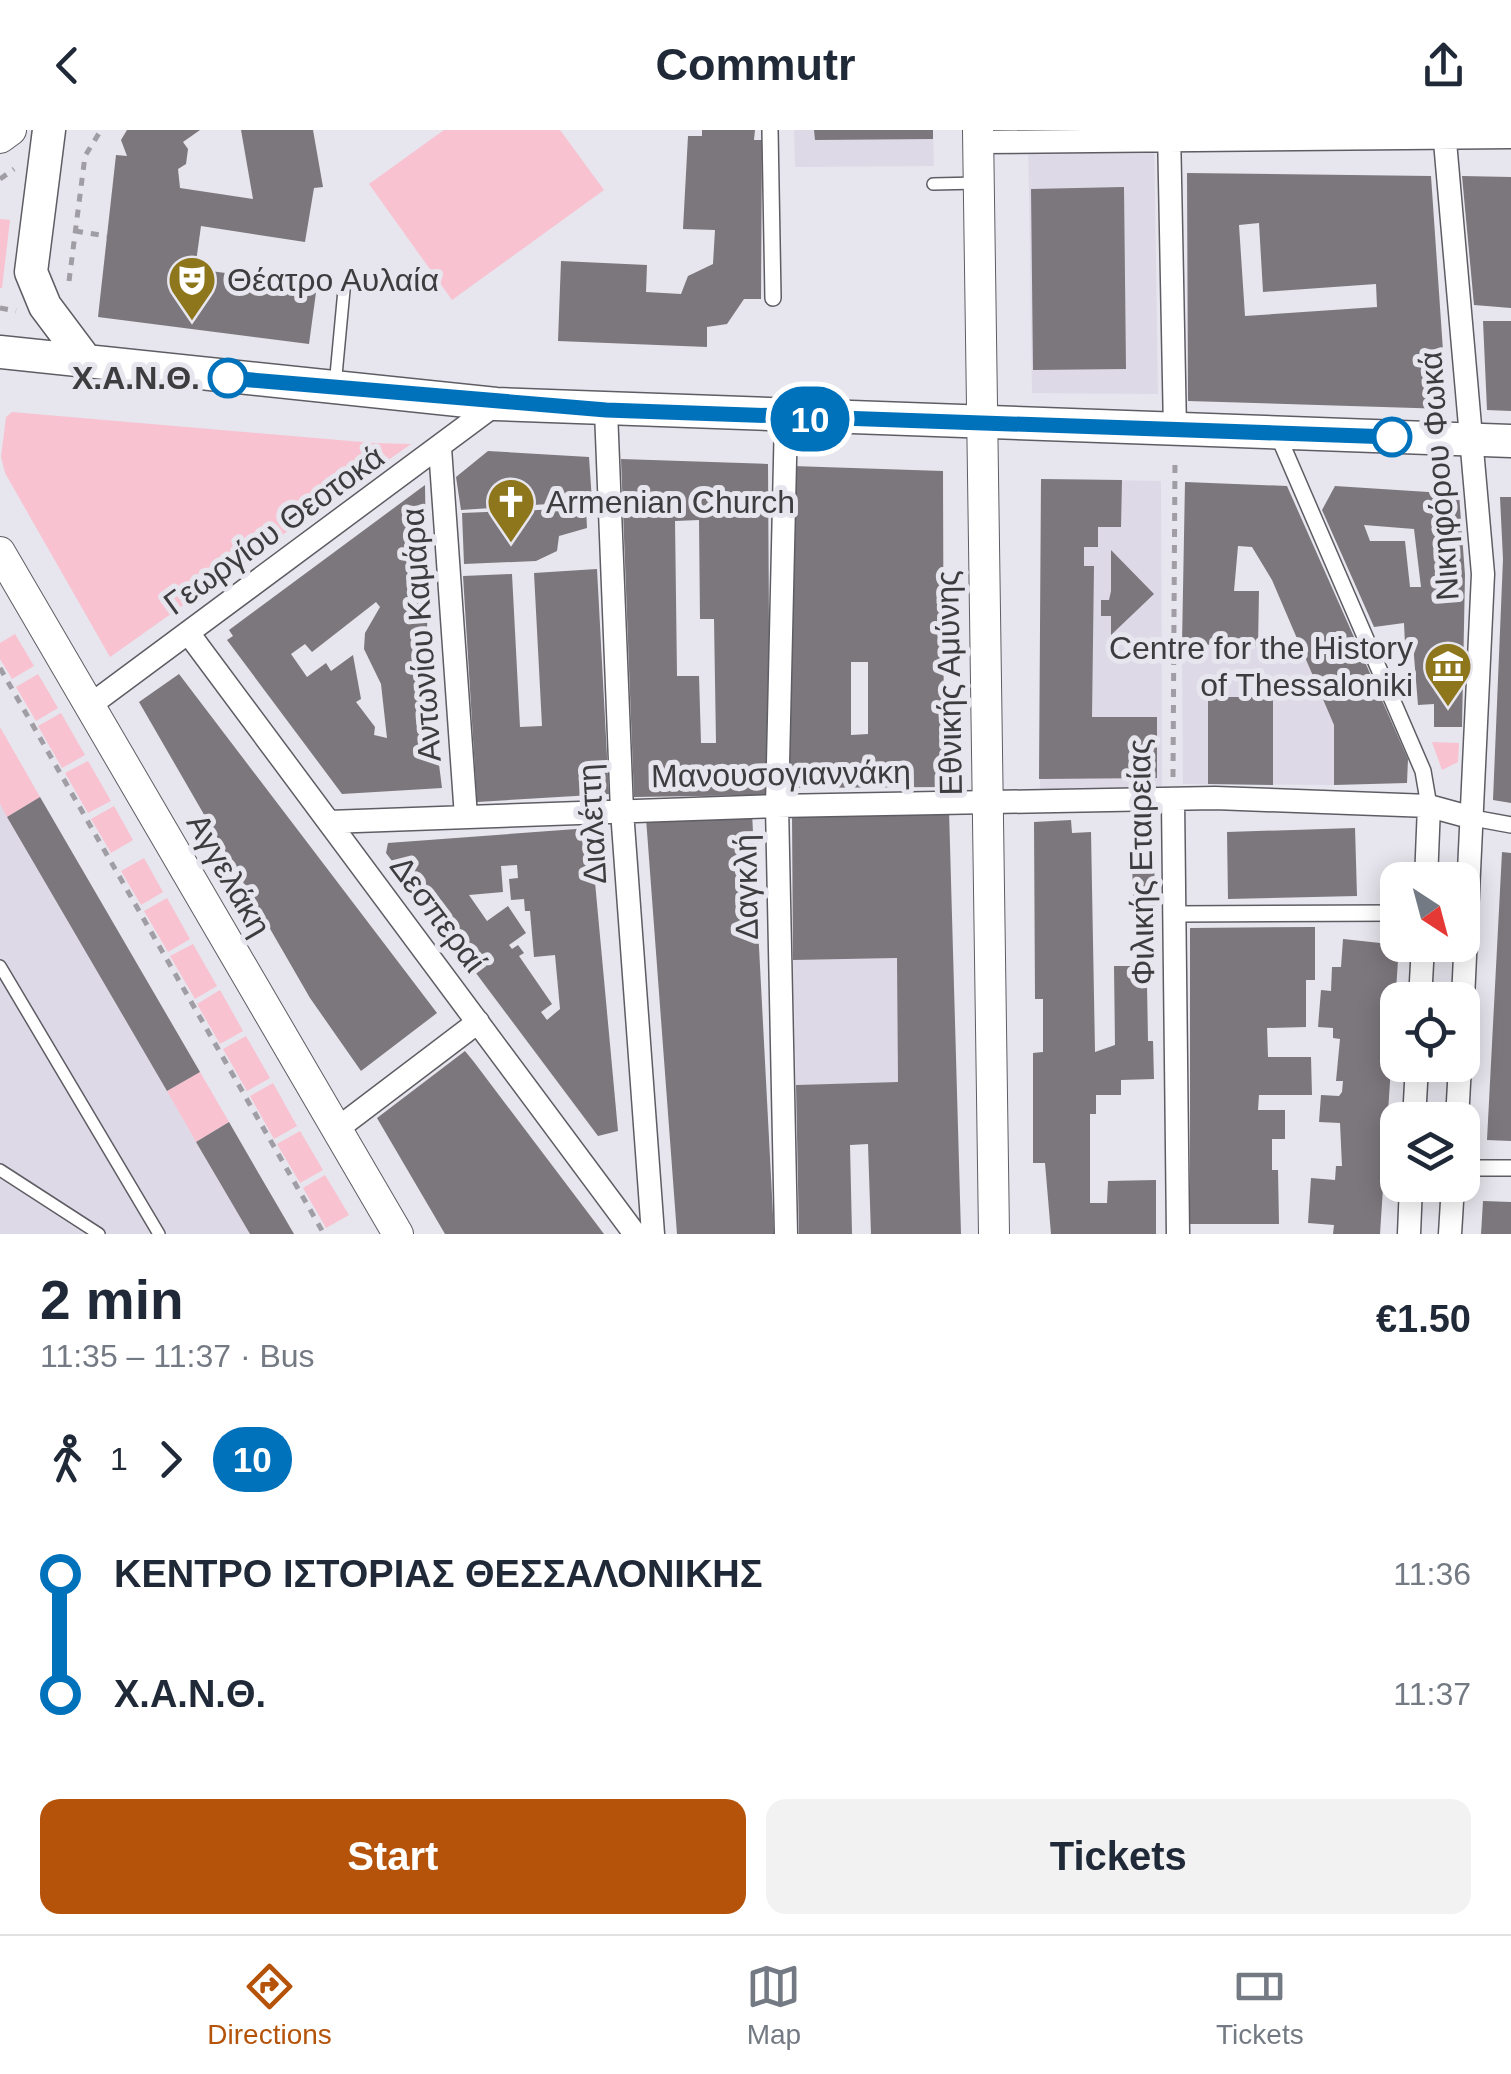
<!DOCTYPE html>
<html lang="en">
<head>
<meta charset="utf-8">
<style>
  :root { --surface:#fff; --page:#f2f2f3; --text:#1f2937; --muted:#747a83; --line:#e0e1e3; --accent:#b45309 }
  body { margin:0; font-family:Helvetica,sans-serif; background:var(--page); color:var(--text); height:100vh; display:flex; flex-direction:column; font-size:38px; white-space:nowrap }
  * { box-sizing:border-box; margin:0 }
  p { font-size:32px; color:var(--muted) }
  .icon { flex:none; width:55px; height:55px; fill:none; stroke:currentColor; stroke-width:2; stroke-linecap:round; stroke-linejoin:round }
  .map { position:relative; height:1104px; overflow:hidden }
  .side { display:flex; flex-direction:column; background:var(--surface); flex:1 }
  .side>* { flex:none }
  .badge { padding:0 20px; border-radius:32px; font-size:35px; line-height:65px }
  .needle { width:65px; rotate:144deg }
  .fabs { position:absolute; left:1380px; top:732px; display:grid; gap:20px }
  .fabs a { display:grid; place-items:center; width:100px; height:100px; border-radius:20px; background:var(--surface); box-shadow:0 5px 25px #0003; font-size:50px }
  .map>.badge { position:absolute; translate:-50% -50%; box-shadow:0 0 0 5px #fff }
  .legs { display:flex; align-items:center; gap:15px; height:110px; padding:0 40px; font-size:32px }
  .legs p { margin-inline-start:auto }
  .summary { display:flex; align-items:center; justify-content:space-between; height:170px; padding:0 40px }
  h1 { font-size:55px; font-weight:800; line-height:75px }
  .button { display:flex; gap:20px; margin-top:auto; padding:20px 40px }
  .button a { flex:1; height:115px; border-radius:20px; background:var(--accent); color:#fff; font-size:40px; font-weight:800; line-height:115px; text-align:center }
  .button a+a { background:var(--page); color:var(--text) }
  ul { padding:0 40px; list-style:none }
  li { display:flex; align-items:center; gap:35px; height:120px; font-size:38px }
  li i { display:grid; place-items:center; width:15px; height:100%; margin:0 12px; background:currentColor }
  li i::after { content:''; width:25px; height:25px; margin:-12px; border:8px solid; border-radius:50%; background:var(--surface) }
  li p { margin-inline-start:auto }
  li:first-child i { background:linear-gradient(#0000 50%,currentColor 0) }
  li:last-child i { background:linear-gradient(currentColor 50%,#0000 0) }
  header { display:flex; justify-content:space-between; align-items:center; height:130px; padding:0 40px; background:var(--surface); font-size:45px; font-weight:800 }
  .dock { display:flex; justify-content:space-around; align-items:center; height:140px; border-top:2px solid var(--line); background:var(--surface); font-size:28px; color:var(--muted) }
  .dock a { display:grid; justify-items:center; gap:5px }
  .dock .active { color:var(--accent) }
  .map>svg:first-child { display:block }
  .built { fill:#ddd9e7 }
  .green { fill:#f8c2d1 }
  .building { fill:#7c777c; fill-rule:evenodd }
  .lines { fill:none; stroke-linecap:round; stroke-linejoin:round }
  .service-casing { stroke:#5f5d64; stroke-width:14 }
  .pedestrian-casing { stroke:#5f5d64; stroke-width:18 }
  .minor-casing { stroke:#5f5d64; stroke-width:25 }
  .secondary-casing { stroke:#5f5d64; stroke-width:32 }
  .primary-casing { stroke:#5f5d64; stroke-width:35 }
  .path { stroke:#a09ea4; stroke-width:5; stroke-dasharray:8 8; stroke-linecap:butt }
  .service { stroke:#fff; stroke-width:11 }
  .pedestrian { stroke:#fff; stroke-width:15 }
  .minor { stroke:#fff; stroke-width:22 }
  .secondary { stroke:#fff; stroke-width:30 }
  .primary { stroke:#fff; stroke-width:32 }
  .line-1-casing { stroke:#fff; stroke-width:22 }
  .line-1 { stroke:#0072bc; stroke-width:15 }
  .stop-1-dot { fill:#fff; stroke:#0072bc; stroke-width:5 }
  .labels { text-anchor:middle; stroke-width:10; stroke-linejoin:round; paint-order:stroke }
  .poi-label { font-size:32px; fill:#3d3c3f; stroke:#e7e5ed; text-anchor:start }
  .stop-label { font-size:32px; font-weight:bold; fill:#3d3c3f; stroke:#e7e5ed; text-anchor:end }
  .street-label { font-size:32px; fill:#3d3c3f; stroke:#e7e5ed }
</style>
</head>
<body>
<header><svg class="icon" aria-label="back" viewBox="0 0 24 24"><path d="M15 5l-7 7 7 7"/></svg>Commutr<svg class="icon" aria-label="share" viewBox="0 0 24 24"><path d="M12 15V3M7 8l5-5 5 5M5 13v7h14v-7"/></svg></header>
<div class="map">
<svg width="1511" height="1104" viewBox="0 0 1511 1104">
  <rect width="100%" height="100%" fill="#e7e5ed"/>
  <path class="built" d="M794,0H933L934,36L795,37Z
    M1028,0H1154L1158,264L1032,263Z
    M1041,349L1161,351L1162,657L1040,661Z
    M1182,514L1301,517L1334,595V655L1183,654Z
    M40,667L200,942L167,961L196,1012L226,1063L259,1044L294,1104H0V674L8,686Z
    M953,827L956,951L796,955L793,830Z"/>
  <path class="green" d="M444,0H560L604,60L452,170L369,54Z
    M0,89L10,90L2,158H0Z
    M12,282L374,313L411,314L110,527L5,343L1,327L6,287Z
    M15,504L34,536L12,549L0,529V513Z
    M38,544L58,578L36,591L16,557Z
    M61,583L85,625L62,638L38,596Z
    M0,597L40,667L7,687L0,674Z
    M1432,612L1459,613L1458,632L1442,640Z
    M88,631L111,671L88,683L65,643Z
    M114,676L133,710L111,723L91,689Z
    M144,728L163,762L141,775L121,741Z
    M167,768L190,809L168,822L144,781Z
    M193,814L217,856L195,869L170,826Z
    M220,860L243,901L220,914L197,874Z
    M246,906L270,948L247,961L223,919Z
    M200,942L229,992L196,1012L167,961Z
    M273,953L297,996L274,1009L250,966Z
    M300,1001L323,1040L300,1053L277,1014Z
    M325,1045L349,1085L326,1098L303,1058Z"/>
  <path class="building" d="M127,0H200L183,12L188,19L186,34L178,39L180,58L253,69L241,0H313L323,57L314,58L305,112L201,96L195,139L317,155L309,214L98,187L116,25L127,26L121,10Z
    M702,0H755L754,10H762L761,169H744L727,194L707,197V217L558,211L561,131L647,135L646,162L681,164L688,146L713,134L715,100L683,99L688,6H702Z
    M814,0H933V9L815,10Z
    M1187,43L1431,46L1447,279L1188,271ZM1259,93L1263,162L1376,154L1377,177L1245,186L1239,95Z
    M1462,46L1511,47V178L1474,175Z
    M1124,57L1126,239L1033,240L1031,59Z
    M1483,191H1511V281L1487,280Z
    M488,321L589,327L592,371L461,380L456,347Z
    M621,329L768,334L770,665L634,667ZM699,390L700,489H714L716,613H701L699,546H677L675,391Z
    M792,336L943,341L944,657L789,658ZM851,532H868V604L851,605Z
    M1041,349L1122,350L1121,397H1098V417H1084V436H1094L1092,587H1157V648L1039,649Z
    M1185,352L1287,356L1408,629L1407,653L1334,655V595L1272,450L1252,417L1238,416L1234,461H1259L1258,516L1182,514Z
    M425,355L428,548L442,658L342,664L227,510L233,506L229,500ZM376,472L380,477L365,503L364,519L381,554L387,608L374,605L375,597L356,572L361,569L353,525L331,541L326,533L307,547L291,524L305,514L312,522Z
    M1335,356L1459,364L1465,445L1462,597H1434V574L1418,575L1413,514H1405L1404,493L1374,497L1322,380ZM1364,395L1414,399L1421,457H1410L1405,411H1370Z
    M1500,367H1511V673L1493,670L1503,429Z
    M586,378L587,398L559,406L557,421L536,431L464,434L462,383Z
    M1111,420L1154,464L1111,505V486H1101V470H1109L1111,461Z
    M597,439L609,664L477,672L463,446L512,444L520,597L542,596L534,443Z
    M179,544L437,883L361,941L310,868L139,572Z
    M1208,567H1273V655L1208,654Z
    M40,667L200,942L167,961L7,687Z
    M949,680L961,1104H871L868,1014L850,1015L852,1104H799L796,955L898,952L897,828L793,830L792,685Z
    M752,683L774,1104H677L646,688Z
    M1071,690L1072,703L1091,702L1095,922L1115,915L1114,836H1142V855H1147L1148,911H1153L1154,949L1121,950V965H1096V984H1090V1073H1107L1108,1051L1156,1050V1104H1051L1045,1033H1033V923L1043,922V869H1035L1034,692Z
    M590,698L618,1001L598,1006L386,723L388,713ZM517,735L518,748L509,749L511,770L524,769L525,781H530L534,827L555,825L560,879L547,890L541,882L552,874L519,826L524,823L518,815L512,819L509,815L526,803L508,776L487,791L469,765L503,762L501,736Z
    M1153,698L1156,795L1134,796L1131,699Z
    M1355,698L1357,766L1228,769L1227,702Z
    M1502,722L1511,723V1011L1487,1010Z
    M1315,797V850H1306V897L1267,898L1268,927H1311L1312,965H1259L1258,980H1285V1009H1272V1040H1278L1279,1094H1190V798Z
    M1343,809L1399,815L1380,1104H1333L1334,1095L1308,1093L1311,1048L1335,1050L1336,1036H1342L1340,993L1319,992L1321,965L1339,966L1342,962L1343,951H1336L1340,909L1333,908V898L1318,897L1321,860L1331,861L1332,837H1341Z
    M465,921L474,932L604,1104H445L377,988Z
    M229,992L259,1044L294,1104H250L196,1012Z
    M1483,1071L1511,1072V1104H1481Z"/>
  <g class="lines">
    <g class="service-casing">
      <path id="service" d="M933,54L978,53
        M335,256L344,160
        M0,836L159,1104
        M0,1040L99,1104"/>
    </g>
    <g class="pedestrian-casing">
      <path id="pedestrian" d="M770,0L773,168
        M1277,303L1423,641L1429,676
        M1473,688L1511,695
        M1176,784L1398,783
        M1462,1038H1511"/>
    </g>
    <g class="minor-casing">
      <path id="minor" d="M1169,0L1175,300
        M1444,0L1483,444L1462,890
        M978,12L1511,7
        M606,281L622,681L653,1104
        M786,288L777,676L786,1104
        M440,318L466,687
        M189,504L635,1104
        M89,576L496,274
        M1173,670L1178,1104
        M329,692L777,676L1215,668L1429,676L1473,688
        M1426,750L1429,676
        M1420,870L1423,815
        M1414,990L1417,935
        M1457,990L1460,935
        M337,999L478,892
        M1409,1104L1411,1055
        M1450,1104L1453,1055"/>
    </g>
    <g class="secondary-casing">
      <path id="secondary" d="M978,0L994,1104
        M0,8L11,0
        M0,422L398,1104"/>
    </g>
    <g class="primary-casing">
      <path id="primary" d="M49,0L31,142L45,176L87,232
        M0,222L496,274L1511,311"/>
    </g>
    <path class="path" d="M0,49L14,39
      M75,101L107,106
      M69,151L85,26L101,0
      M0,178L16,181
      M0,538L324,1104
      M1173,647L1175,328"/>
    <use href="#service" class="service"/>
    <use href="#pedestrian" class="pedestrian"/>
    <use href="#minor" class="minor"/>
    <use href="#secondary" class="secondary"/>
    <use href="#primary" class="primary"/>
  </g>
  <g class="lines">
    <g class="line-1-casing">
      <path id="line-1" d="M228,248L606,280L1392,307"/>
    </g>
    <use href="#line-1" class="line-1"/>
  </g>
  <defs>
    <g id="theatre-pin" transform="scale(2.5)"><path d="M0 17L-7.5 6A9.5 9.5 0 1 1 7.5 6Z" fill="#8d761b" stroke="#e7e5ed"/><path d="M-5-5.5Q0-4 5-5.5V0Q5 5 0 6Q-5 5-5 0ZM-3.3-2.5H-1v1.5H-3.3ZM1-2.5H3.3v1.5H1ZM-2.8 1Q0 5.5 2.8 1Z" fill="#fff"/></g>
    <g id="church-pin" transform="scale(2.5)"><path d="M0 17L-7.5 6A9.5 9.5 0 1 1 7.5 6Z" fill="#8d761b" stroke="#e7e5ed"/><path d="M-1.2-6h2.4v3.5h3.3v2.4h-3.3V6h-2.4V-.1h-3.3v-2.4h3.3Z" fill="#fff"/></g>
    <g id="museum-pin" transform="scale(2.5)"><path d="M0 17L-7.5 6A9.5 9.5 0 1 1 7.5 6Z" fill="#8d761b" stroke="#e7e5ed"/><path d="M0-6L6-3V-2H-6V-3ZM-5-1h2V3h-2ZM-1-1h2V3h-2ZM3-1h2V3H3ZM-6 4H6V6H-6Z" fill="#fff"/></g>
  </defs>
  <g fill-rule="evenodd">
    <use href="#theatre-pin" x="192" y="150"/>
    <use href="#church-pin" x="511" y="372"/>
    <use href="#museum-pin" x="1448" y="536"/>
  </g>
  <g class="stop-1-dot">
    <circle cx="228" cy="248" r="18"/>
    <circle cx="1392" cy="307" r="18"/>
  </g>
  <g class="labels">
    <g class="poi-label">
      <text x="227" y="161">Θέατρο Αυλαία</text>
      <text x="546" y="383">Armenian Church</text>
      <text x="1413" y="529" text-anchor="end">Centre for the History<tspan x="1413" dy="37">of Thessaloniki</tspan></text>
    </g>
    <g class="stop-label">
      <text x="200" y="259">Χ.Α.Ν.Θ.</text>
    </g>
    <g class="street-label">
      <text transform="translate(1439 346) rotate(-94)" y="11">Νικηφόρου Φωκά</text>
      <text transform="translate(274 400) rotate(-36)" y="11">Γεωργίου Θεοτοκά</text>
      <text transform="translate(421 505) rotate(-94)" y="11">Αντωνίου Καμάρα</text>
      <text transform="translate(949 553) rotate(-91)" y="11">Εθνικής Αμύνης</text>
      <text transform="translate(781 644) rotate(-1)" y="11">Μανουσογιαννάκη</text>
      <text transform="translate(592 694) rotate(-93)" y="11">Διαλέττη</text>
      <text transform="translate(1141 732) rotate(-91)" y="11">Φιλικής Εταιρείας</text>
      <text transform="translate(229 745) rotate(60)" y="11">Αγγελάκη</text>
      <text transform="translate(746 757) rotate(-91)" y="11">Δαγκλή</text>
      <text transform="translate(438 784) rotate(53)" y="11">Δεσπεραί</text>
    </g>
  </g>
</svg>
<div class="fabs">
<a><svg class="needle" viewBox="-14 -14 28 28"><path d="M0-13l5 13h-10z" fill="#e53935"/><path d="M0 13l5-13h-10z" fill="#747a83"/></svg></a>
<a><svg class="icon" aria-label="locate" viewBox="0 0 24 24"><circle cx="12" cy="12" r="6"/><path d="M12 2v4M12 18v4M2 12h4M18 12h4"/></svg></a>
<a><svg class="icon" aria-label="layers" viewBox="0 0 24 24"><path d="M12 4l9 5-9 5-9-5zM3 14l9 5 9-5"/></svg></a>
</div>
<b class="badge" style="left:810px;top:289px;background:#0072bc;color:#fff">10</b>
</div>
<section class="side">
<div class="summary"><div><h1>2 min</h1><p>11:35 – 11:37 · Bus</p></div><b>€1.50</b></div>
<div class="legs"><svg class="icon" aria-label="walk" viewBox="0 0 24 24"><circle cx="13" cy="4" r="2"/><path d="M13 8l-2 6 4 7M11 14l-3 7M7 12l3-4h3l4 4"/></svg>1<svg class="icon" aria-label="forward" viewBox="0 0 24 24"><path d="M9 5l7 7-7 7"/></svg><b class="badge" style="background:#0072bc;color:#fff">10</b></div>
<ul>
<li><i style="color:#0072bc"></i><b>ΚΕΝΤΡΟ ΙΣΤΟΡΙΑΣ ΘΕΣΣΑΛΟΝΙΚΗΣ</b><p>11:36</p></li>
<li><i style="color:#0072bc"></i><b>Χ.Α.Ν.Θ.</b><p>11:37</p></li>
</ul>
<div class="button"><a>Start</a><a>Tickets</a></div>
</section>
<nav class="dock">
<a class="active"><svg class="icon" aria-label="directions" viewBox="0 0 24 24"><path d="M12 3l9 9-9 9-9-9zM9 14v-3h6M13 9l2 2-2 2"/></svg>Directions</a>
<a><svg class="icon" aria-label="map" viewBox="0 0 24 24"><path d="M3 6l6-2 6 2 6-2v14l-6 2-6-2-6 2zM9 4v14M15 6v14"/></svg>Map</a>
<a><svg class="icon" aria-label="tickets" viewBox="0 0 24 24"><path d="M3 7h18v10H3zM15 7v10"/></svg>Tickets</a>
</nav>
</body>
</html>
